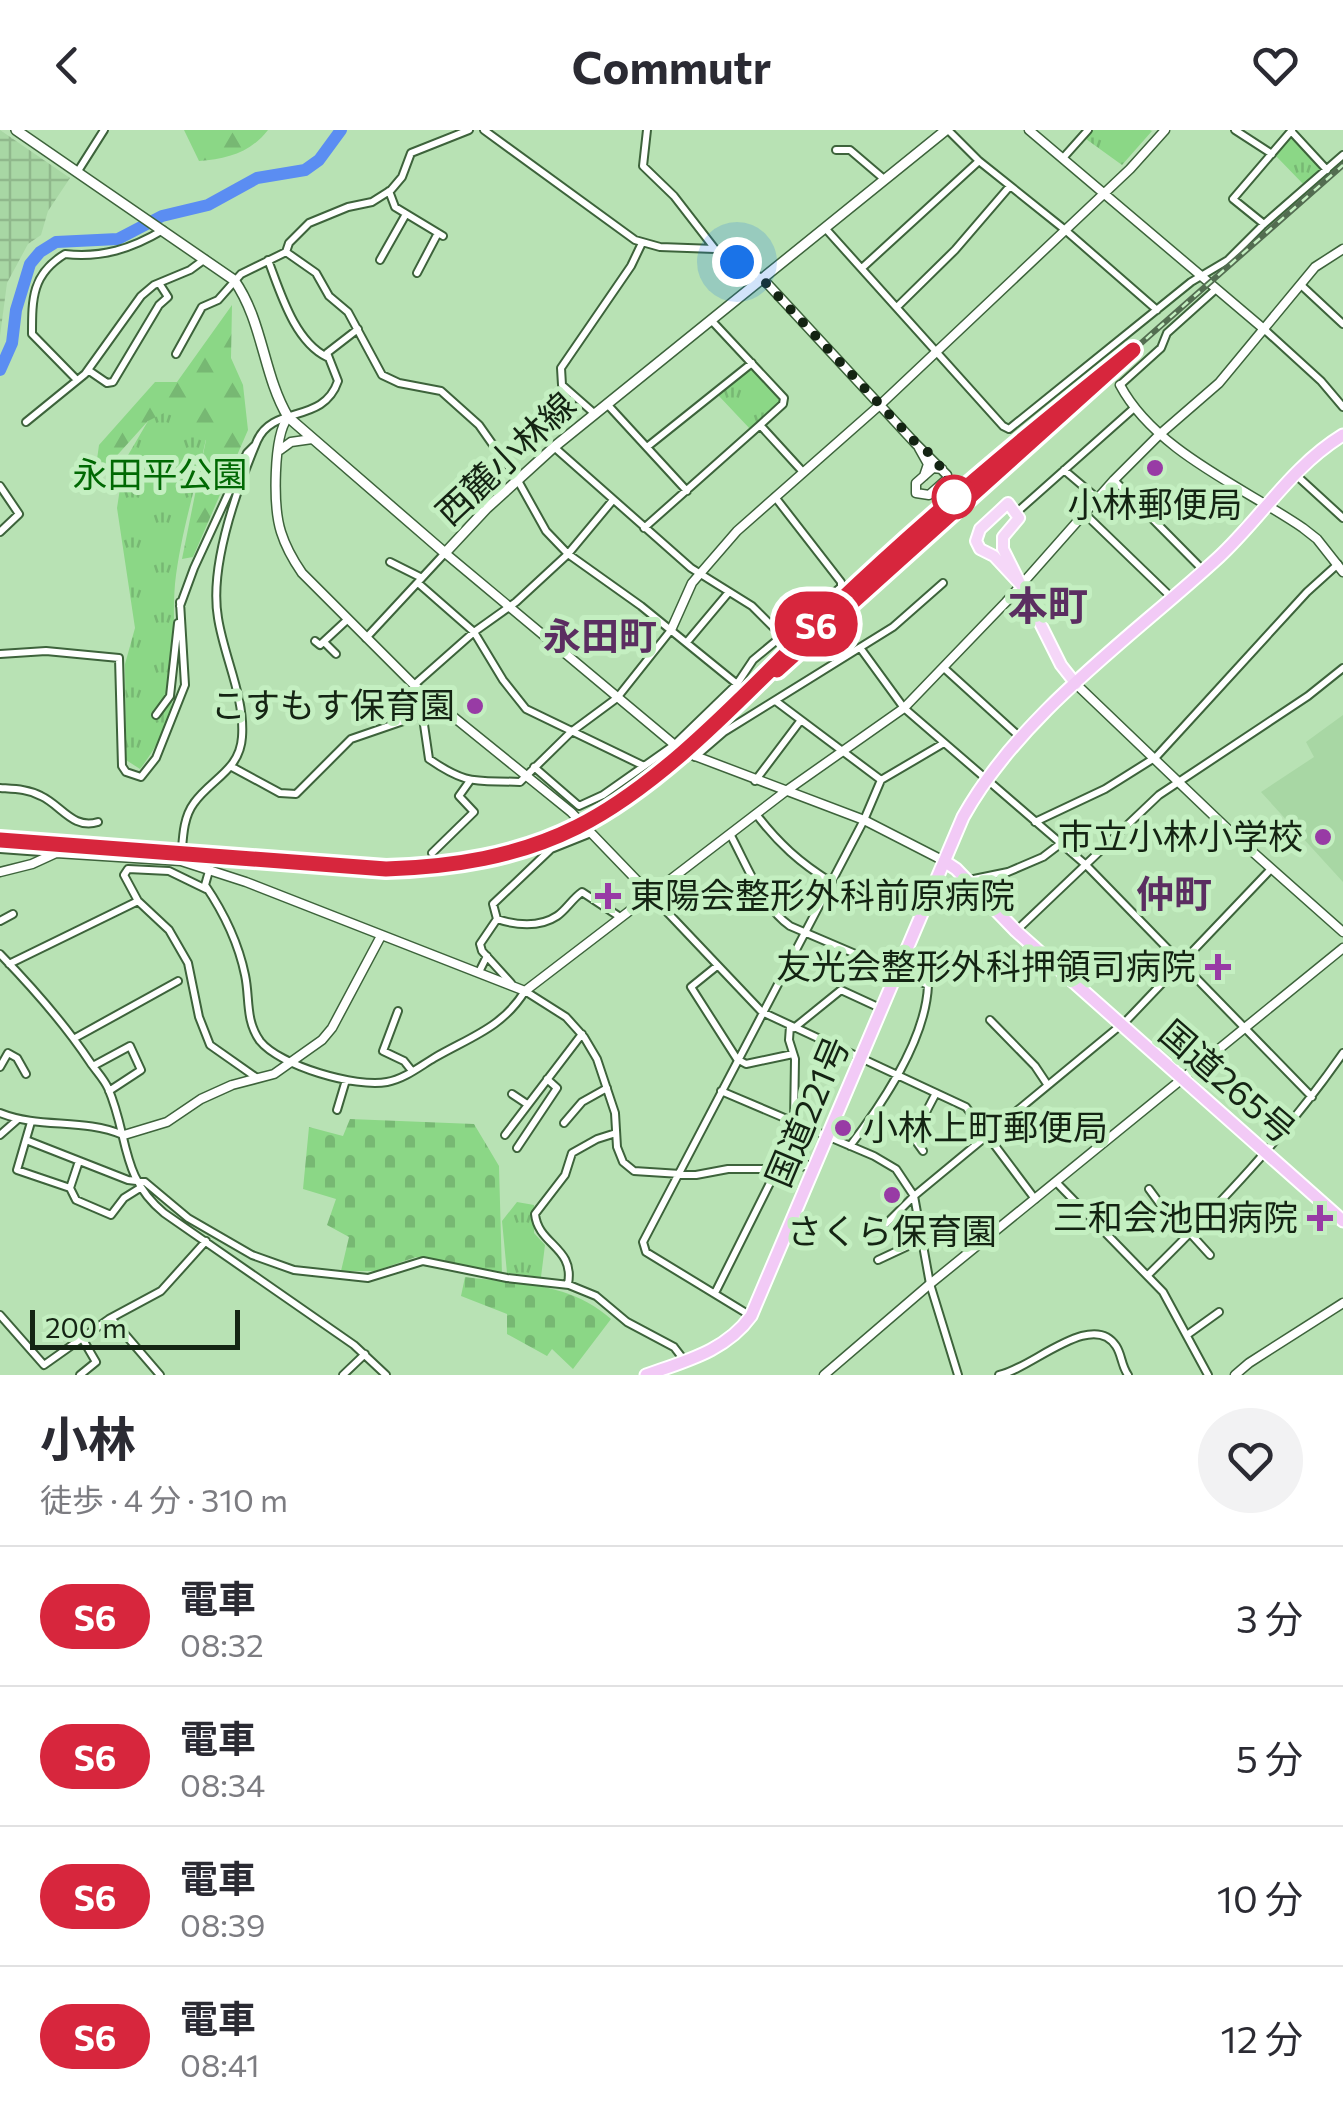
<!DOCTYPE html>
<html lang="ja">
<head>
<meta charset="utf-8">
<style>
  :root { --surface:#fff; --page:#f2f2f3; --text:#2b2b33; --muted:#7c7c81; --line:#e1e1e2 }
  body { margin:0; font-family:Commissioner,"Noto Sans JP",sans-serif; background:var(--page); color:var(--text); height:100vh; display:flex; flex-direction:column; font-size:38px; white-space:nowrap }
  * { box-sizing:border-box; margin:0 }
  p { font-size:32px; color:var(--muted) }
  .icon { flex:none; width:55px; height:55px; fill:none; stroke:currentColor; stroke-width:2; stroke-linecap:round; stroke-linejoin:round }
  .map { position:relative; height:1245px; overflow:hidden }
  .panel { display:flex; flex-direction:column; background:var(--surface); flex:1 }
  .panel>* { flex:none }
  .badge { padding:0 20px; border-radius:32px; font-size:35px; line-height:65px }
  .scale { position:absolute; left:30px; bottom:25px; width:210px; box-sizing:border-box; padding-left:10px; border:5px solid #142413; border-top:0; font-size:28px; line-height:35px; white-space:nowrap; color:#142413; -webkit-text-stroke:8px #c4efc1; paint-order:stroke }
  .you { position:absolute; width:50px; height:50px; margin:-25px; border:8px solid #fff; border-radius:50%; background:#1a73e8; box-shadow:0 0 0 15px #1a73e833 }
  .map>.badge { position:absolute; translate:-50% -50%; box-shadow:0 0 0 5px #fff }
  .round { display:grid; place-items:center; flex:none; width:105px; height:105px; border-radius:52px; background:var(--page) }
  .summary { display:flex; align-items:center; justify-content:space-between; height:170px; padding:0 40px }
  h1 { font-size:48px; font-weight:700; line-height:75px }
  ul { padding:0; list-style:none }
  li { display:flex; align-items:center; gap:30px; height:140px; padding:0 40px; border-top:2px solid var(--line) }
  li div { flex:1 }
  li b { display:block; font-size:38px }
  li em { font-style:normal }
  li .badge { min-width:110px; font-weight:700; text-align:center }
  header { display:flex; justify-content:space-between; align-items:center; height:130px; padding:0 40px; background:var(--surface); font-size:45px; font-weight:700 }
  .map>svg:first-child { display:block }
  .built { fill:#a8d7a4 }
  .industrial { fill:url(#industrial-grid) }
  .forest { fill:url(#forest-firs) }
  .cemetery { fill:url(#cemetery-stones) }
  .park { fill:url(#park-tufts) }
  .lines { fill:none; stroke-linecap:round; stroke-linejoin:round }
  .river { stroke:#5b8df2; stroke-width:12 }
  .minor-casing { stroke:#3d633b; stroke-width:10 }
  .tertiary-casing { stroke:#3d633b; stroke-width:11 }
  .secondary-casing { stroke:#3d633b; stroke-width:12 }
  .primary-casing { stroke:#fff; stroke-width:14 }
  .trunk-casing { stroke:#fff; stroke-width:15 }
  .minor { stroke:#fff; stroke-width:6 }
  .tertiary { stroke:#fff; stroke-width:8 }
  .secondary { stroke:#fff; stroke-width:9 }
  .primary { stroke:#f5d7f8; stroke-width:10 }
  .trunk { stroke:#f2caf6; stroke-width:11 }
  .rail-casing { stroke:#536d51; stroke-width:6 }
  .rail { stroke:#c4efc1; stroke-width:2.5; stroke-dasharray:8; stroke-linecap:butt }
  .line-casing { stroke:#fff; stroke-width:22 }
  .line { stroke:#d7263d; stroke-width:15 }
  .walk { stroke:#142413; stroke-width:10; stroke-dasharray:0 18 }
  .poi-dot { fill:#983ba5; stroke:#c4efc1; stroke-width:4 }
  .stop-dot { fill:#fff; stroke:#d7263d; stroke-width:5 }
  .labels { text-anchor:middle; stroke-width:10; stroke-linejoin:round; paint-order:stroke }
  .street-label { font-size:35px; fill:#142413; stroke:#c4efc1 }
  .park-label { font-size:35px; fill:#006903; stroke:#c4efc1 }
  .poi-label { font-size:35px; fill:#142413; stroke:#c4efc1; text-anchor:end }
  .neighbourhood-label { font-size:38px; font-weight:bold; fill:#5b2e61; stroke:#c4efc1 }
  .quarter-label { font-size:40px; font-weight:bold; fill:#5b2e61; stroke:#c4efc1 }
</style>
</head>
<body>
<header><svg class="icon" aria-label="back" viewBox="0 0 24 24"><path d="M15 5l-7 7 7 7"/></svg>Commutr<svg class="icon" aria-label="heart" viewBox="0 0 24 24"><path d="M12 20l-8-8c-3-5 5-10 8-4 3-6 11-1 8 4z"/></svg></header>
<div class="map">
<svg width="1343" height="1245" viewBox="0 0 1343 1245">
  <defs>
    <pattern id="industrial-grid" width="8" height="8" patternUnits="userSpaceOnUse" patternTransform="scale(2.5)"><rect width="8" height="8" fill="#a8d7a4"/><path d="M0 4h8M4 0v8" fill="none" stroke="#90b88c"/></pattern>
    <pattern id="forest-firs" width="22" height="20" patternUnits="userSpaceOnUse" patternTransform="scale(2.5)"><rect width="22" height="20" fill="#8bd786"/><path d="M5 1l3.5 6h-7zM16 11l3.5 6h-7z" fill="#77b873"/></pattern>
    <pattern id="cemetery-stones" width="16" height="16" patternUnits="userSpaceOnUse" patternTransform="scale(2.5)"><rect width="16" height="16" fill="#8bd786"/><path d="M2 7V4a2 2 0 0 1 4 0v3zM10 15v-3a2 2 0 0 1 4 0v3z" fill="#77b873"/></pattern>
    <pattern id="park-tufts" width="24" height="20" patternUnits="userSpaceOnUse" patternTransform="scale(2.5)"><rect width="24" height="20" fill="#8bd786"/><path d="M3 7l-1-3M5 7V3M7 7l1-3M15 17l-1-3M17 17v-4M19 17l1-3" fill="none" stroke="#77b873"/></pattern>
  </defs>
  <rect width="100%" height="100%" fill="#b8e2b4"/>
  <path class="built" d="M1343,585V752L1261,662L1314,627L1306,612Z"/>
  <path class="industrial" d="M0,0L70,48L48,81L41,105L28,114L7,153L0,206Z"/>
  <path class="forest" d="M184,0H268C250,23 227,29 199,31Z
    M232,175L231,228L243,255L248,300L193,427L182,429L206,310L148,291L94,351L99,315L155,252H177Z"/>
  <path class="cemetery" d="M350,989L474,994L499,1036L502,1145L416,1127L375,1141H341L349,1107L327,1095L336,1069L303,1059L309,997L343,1006Z
    M465,1147C518,1154 570,1152 611,1189L573,1239L552,1219L547,1226L507,1204V1184L461,1166Z"/>
  <path class="park" d="M1093,0H1150L1152,1L1122,35L1086,9Z
    M1292,6L1324,40L1305,56L1275,25Z
    M752,239L782,270L751,300L718,265Z
    M164,283L192,289L206,309C196,356 180,406 175,454C169,528 192,572 140,639L126,630L125,534L135,498L117,378L124,332L148,291Z
    M517,1072L534,1075V1103L545,1115L541,1147L507,1143L502,1091Z"/>
  <g class="lines">
    <path class="river" d="M0,240L12,213L16,180L30,134L40,122L56,112L118,109L162,86L208,75L257,48L305,40L319,30L341,0"/>
    <g class="minor-casing">
      <path id="minor" d="M484,0L635,110L660,117L715,119
        M647,0L643,36L674,66L715,119L763,149
        M948,0L979,31L1064,99L1157,180
        M1235,0L1272,24
        M1291,1L1327,40
        M836,20H850L884,49
        M1063,28L1088,0
        M78,41L104,0
        M389,61L395,77L443,106
        M1264,94L1233,69L1292,0
        M825,98L1003,296L1009,299L1191,152L1228,130L1264,94L1343,25
        M286,122L316,143L329,166L348,182L382,245L399,253L441,261L479,295L517,349L546,401L568,424L641,476L737,554
        M268,130C280,161 294,211 327,227
        M380,130L406,84
        M862,138L979,31
        M417,143L438,103
        M1301,155L1343,194
        M897,177L955,120L1010,56
        M712,191L784,268L783,274L760,295L803,342
        M1265,200L1321,251L1343,277
        M176,224L202,177L218,170L241,144L286,122L289,113L309,93L348,77L372,72L391,60L402,47L411,23L469,0
        M88,240L107,253L113,252L159,175L168,167L159,153
        M77,250L32,204C32,168 32,144 65,124C102,128 131,119 163,100
        M1120,255L1161,218L1167,203L1216,159
        M607,274L687,361
        M595,284L562,255L561,238L631,136L642,113
        M26,292L85,244L141,166L154,155L190,140L205,129
        M554,317L691,438L752,476L783,507
        M647,317L752,233
        M1064,340L1097,368
        M1296,345L1343,388
        M1114,350L1203,440
        M0,356L19,384L0,402
        M1017,382L1133,279
        M1084,383L1171,467
        M644,398L760,295
        M390,432L422,448
        M418,453L474,502L503,550L526,579L644,636
        M180,476L194,438L247,323L254,316
        M366,508L445,423
        M315,511L320,515L348,489
        M324,512L336,524
        M687,512L729,462
        M861,519L904,578L1086,735L1312,967
        M0,524L46,521L119,528L122,636L126,642L141,647L156,628L185,555L180,472
        M944,538L1020,607
        M414,555L474,502L516,472L568,424L613,370
        M777,572L881,650
        M422,581L429,629C468,656 475,650 520,652L571,602L617,568L671,500
        M156,585L170,566L178,493
        M695,627L724,602L893,497L943,453
        M232,637L280,663L296,664L351,609L415,587L430,570
        M534,637L579,676L603,665L674,615L737,554L753,530L841,457V452L775,367
        M755,651L801,590
        M0,658C14,659 28,659 41,666C61,675 73,700 98,692
        M756,684C778,713 800,733 831,752
        M1035,692L1105,659L1156,627L1307,462L1338,434
        M591,703L551,719L493,774L497,789C515,795 539,798 557,786C566,780 572,769 582,762L620,787
        M730,704C747,735 761,775 790,796L928,855C926,910 882,974 850,1016
        M0,719L55,723
        M432,723L474,682L459,666L469,652
        M181,731C183,712 182,689 194,673C211,649 240,640 242,607C245,567 224,527 218,488C209,436 237,359 257,311C273,274 323,295 338,251L327,223L358,199
        M209,741L205,755C224,783 238,811 245,845C250,868 245,890 260,911C280,936 356,958 387,952C404,949 419,937 434,928C470,907 502,898 525,861L566,887L584,907L597,929L615,983L617,1017L623,1032L634,1041L696,1045L728,1039H791L814,1034
        M969,750L1008,742L1043,727L1060,714
        M206,759L169,741L128,739L124,745L138,771L169,800L188,833L199,887L210,915L257,948
        M650,764L762,882L966,977L1035,1069
        M497,789L480,814L482,821L511,853
        M0,791L13,784
        M1016,801L1159,665L1308,566L1343,538
        M0,824C33,858 64,893 90,932C96,941 104,949 108,958C129,1006 120,1047 164,1083L354,1215L386,1245
        M9,834L138,771
        M717,836L691,857L737,929L746,934L793,924
        M479,842L487,826
        M398,881L383,921L404,931L412,941
        M990,890L1035,936L1047,954
        M790,896L789,910L795,929L794,992
        M794,898L841,860L880,878
        M75,908L178,851
        M93,936L130,916L141,940L109,961
        M0,937L8,923L17,928L26,944
        M721,961L874,1026L896,1039L914,1066L930,1154L958,1245
        M512,964L527,974
        M337,980L346,950
        M0,983C40,999 83,988 123,1005
        M31,992L17,1040L70,1058L76,1070L111,1085L124,1068L140,1058
        M564,993L582,972L607,958
        M0,1005L17,990
        M505,1005L582,904
        M26,1010L128,1050L145,1052L188,1088L252,1125L294,1140L368,1148L423,1131L507,1148L569,1155L596,1166L627,1192L674,1217L684,1230
        M517,1018L557,958L547,949
        M923,1021L913,1007L936,963
        M1056,1052L1163,1162L1208,1245
        M70,1058L79,1031
        M1149,1059L1185,1108
        M879,1101L914,1066L1127,890L1271,739
        M1190,1103L1210,1125
        M878,1130L923,1109
        M1148,1145C1219,1075 1286,1005 1343,923
        M568,1154C575,1117 538,1115 535,1084L565,1045L572,1023L597,1009L616,1003
        M715,1163L777,1039
        M0,1185L44,1235L109,1189L161,1161L206,1111
        M751,1186L646,1122L643,1112L864,690L881,650L944,613
        M111,1188L160,1245
        M1187,1205L1219,1182
        M80,1245L96,1232L82,1208
        M343,1245L365,1224
        M999,1245C1030,1240 1092,1179 1116,1216C1122,1225 1121,1235 1128,1245"/>
    </g>
    <g class="tertiary-casing">
      <path id="tertiary" d="M1029,0L1265,200
        M763,149L915,313L947,345V349L929,365L916,363V353L933,338L942,339
        M1120,255C1155,321 1243,357 1303,398L1317,409L1343,442
        M288,287C273,307 273,377 281,402C286,418 293,430 302,443L414,555L571,682L650,764
        M919,318L928,334L924,346
        M280,320L291,312L312,309
        M445,423L682,621L864,690L944,731
        M671,500L692,453L737,401L881,274L1130,39L1165,0
        M1076,554L1237,708L1343,802
        M0,742L32,734L56,723L181,731L246,752L525,861L786,661L904,578L1006,472L1114,350L1159,305L1219,253L1315,137L1343,119
        M124,1005L167,992L201,969L232,955L274,944L322,910L332,898L381,806
        M824,1245L930,1154L1343,818
        M1235,1245L1249,1233L1343,1173"/>
    </g>
    <g class="secondary-casing">
      <path id="secondary" d="M16,0L234,150C263,191 263,245 288,287L445,423L487,378L554,317L946,0"/>
    </g>
    <g class="primary-casing">
      <path id="primary" d="M1021,455L994,426L980,419L976,411L980,399L1008,373L1019,388L1003,407V419L1061,535L1076,554"/>
    </g>
    <g class="trunk-casing">
      <path id="trunk" d="M944,731L956,739L1016,801L1343,1091
        M646,1245C685,1231 726,1221 751,1186L963,687C1021,583 1132,507 1219,427C1262,387 1291,337 1343,305"/>
    </g>
    <use href="#minor" class="minor"/>
    <use href="#tertiary" class="tertiary"/>
    <use href="#secondary" class="secondary"/>
    <use href="#primary" class="primary"/>
    <use href="#trunk" class="trunk"/>
    <g class="rail-casing">
      <path id="rail" d="M1122,230L1343,35
        M0,710L387,739L468,732L509,723L575,698L668,634L990,335L1133,220"/>
    </g>
    <use href="#rail" class="rail"/>
  </g>
  <g class="lines">
    <g class="line-casing">
      <path id="line" d="M0,710L386,739C452,737 517,727 577,697C671,650 759,548 835,476C930,385 1030,302 1133,220L777,540"/>
    </g>
    <use href="#line" class="line"/>
    <path class="walk" d="M737,132L763,150L916,313L929,323L947,345L946,350L954,367"/>
  </g>
  <g class="poi-dot">
    <circle cx="1155" cy="338" r="10"/>
    <circle cx="475" cy="576" r="10"/>
    <circle cx="1323" cy="707" r="10"/>
    <path d="M603 751h10v10h10v10h-10v10h-10v-10h-10v-10h10z"/>
    <path d="M1213 822h10v10h10v10h-10v10h-10v-10h-10v-10h10z"/>
    <circle cx="843" cy="998" r="10"/>
    <circle cx="892" cy="1065" r="10"/>
    <path d="M1315 1073h10v10h10v10h-10v10h-10v-10h-10v-10h10z"/>
  </g>
  <circle class="stop-dot" cx="954" cy="367" r="20"/>
  <g class="labels">
    <g class="street-label">
      <text transform="translate(506 329) rotate(-43)" y="12">西麓小林線</text>
      <text transform="translate(1227 952) rotate(41)" y="12">国道265号</text>
      <text transform="translate(808 982) rotate(-67)" y="12">国道221号</text>
    </g>
    <g class="park-label">
      <text x="160" y="357">永田平公園</text>
    </g>
    <g class="poi-label">
      <text x="1155" y="387" text-anchor="middle">小林郵便局</text>
      <text x="455" y="588">こすもす保育園</text>
      <text x="1303" y="719">市立小林小学校</text>
      <text x="630" y="778" text-anchor="start">東陽会整形外科前原病院</text>
      <text x="1196" y="849">友光会整形外科押領司病院</text>
      <text x="863" y="1010" text-anchor="start">小林上町郵便局</text>
      <text x="1298" y="1100">三和会池田病院</text>
      <text x="892" y="1114" text-anchor="middle">さくら保育園</text>
    </g>
    <g class="neighbourhood-label">
      <text x="600" y="520">永田町</text>
      <text x="1174" y="778">仲町</text>
    </g>
    <g class="quarter-label">
      <text x="1048" y="490">本町</text>
    </g>
  </g>
</svg>
<div class="scale">200 m</div>
<div class="you" style="left:737px;top:132px"></div>
<b class="badge" style="left:816px;top:494px;background:#d7263d;color:#fff">S6</b>
</div>
<section class="panel">
<div class="summary"><div><h1>小林</h1><p>徒歩 · 4 分 · 310 m</p></div><a class="round"><svg class="icon" aria-label="heart" viewBox="0 0 24 24"><path d="M12 20l-8-8c-3-5 5-10 8-4 3-6 11-1 8 4z"/></svg></a></div>
<ul>
<li><span class="badge" style="background:#d7263d;color:#fff">S6</span><div><b>電車</b><p>08:32</p></div><em>3 分</em></li>
<li><span class="badge" style="background:#d7263d;color:#fff">S6</span><div><b>電車</b><p>08:34</p></div><em>5 分</em></li>
<li><span class="badge" style="background:#d7263d;color:#fff">S6</span><div><b>電車</b><p>08:39</p></div><em>10 分</em></li>
<li><span class="badge" style="background:#d7263d;color:#fff">S6</span><div><b>電車</b><p>08:41</p></div><em>12 分</em></li>
</ul>
</section>
</body>
</html>
